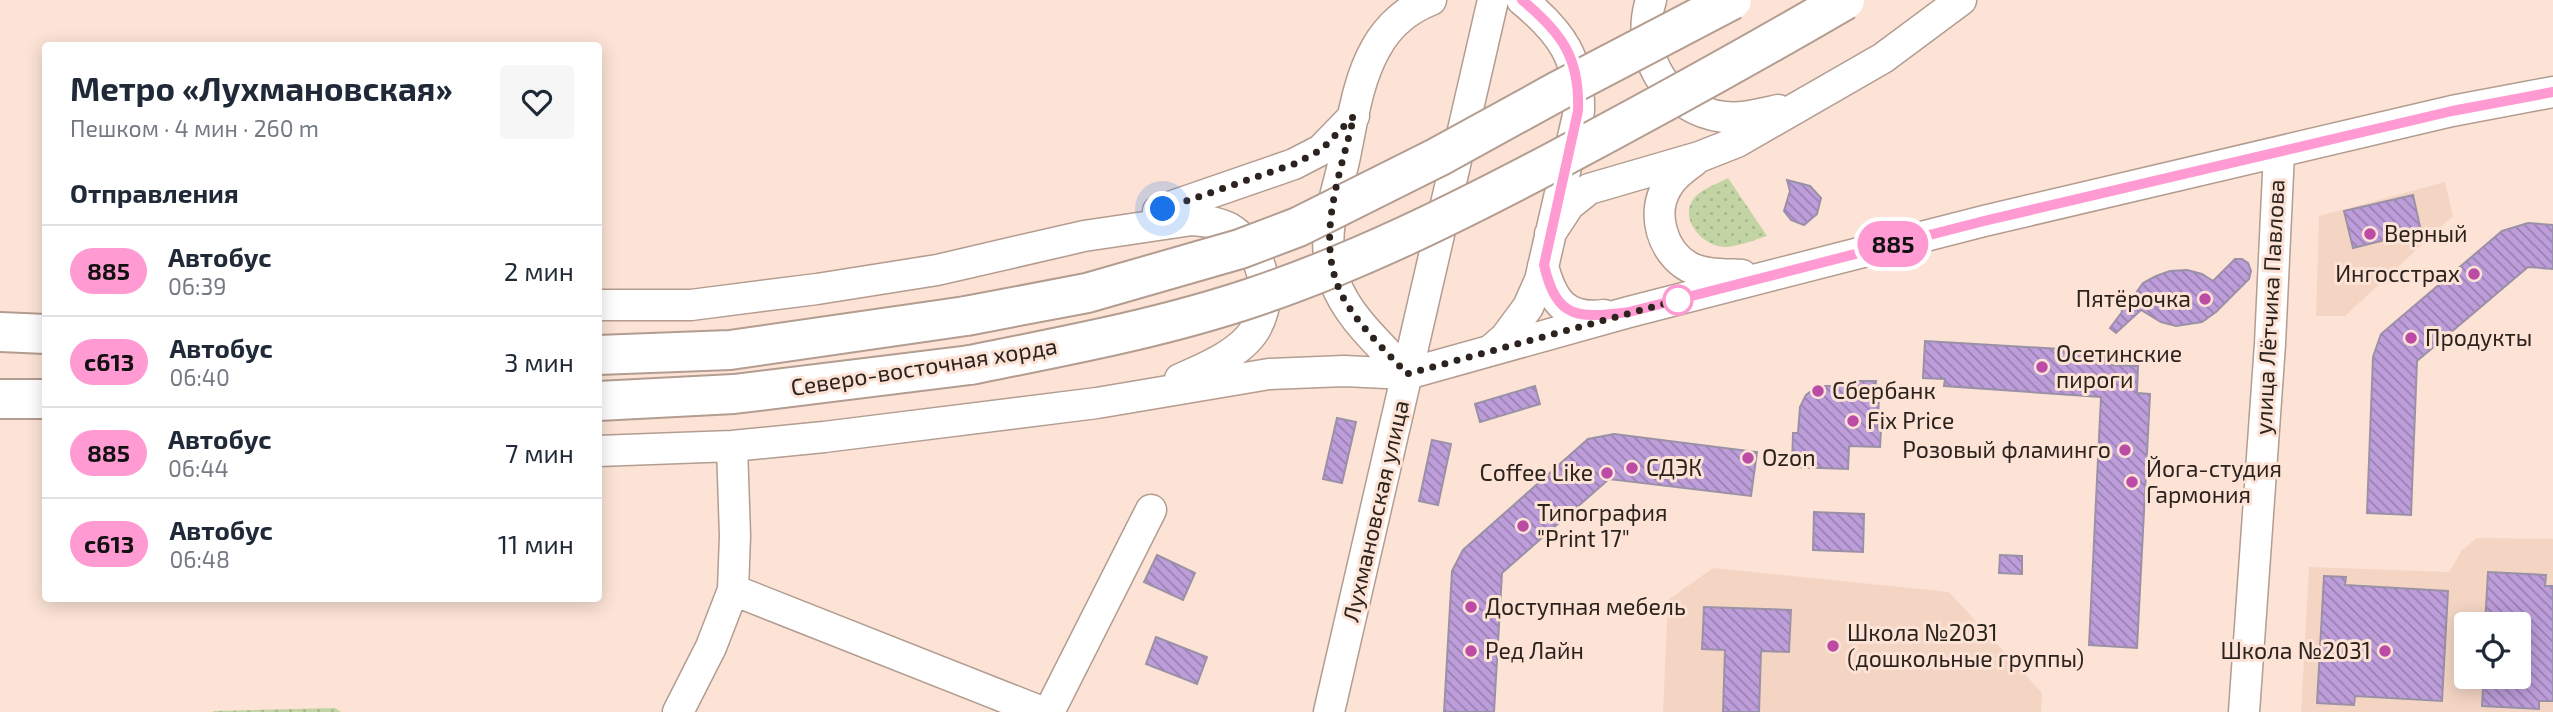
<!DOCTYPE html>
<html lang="ru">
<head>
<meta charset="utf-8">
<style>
  :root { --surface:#fff; --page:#f6f6f7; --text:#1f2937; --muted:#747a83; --line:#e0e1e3 }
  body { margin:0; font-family:"Exo 2",sans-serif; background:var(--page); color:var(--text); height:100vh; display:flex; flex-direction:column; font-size:26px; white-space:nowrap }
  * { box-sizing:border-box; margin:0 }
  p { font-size:23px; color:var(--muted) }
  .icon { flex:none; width:38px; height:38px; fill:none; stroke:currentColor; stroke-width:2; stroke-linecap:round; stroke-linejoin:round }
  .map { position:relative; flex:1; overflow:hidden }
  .sheet { position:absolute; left:42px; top:42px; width:560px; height:560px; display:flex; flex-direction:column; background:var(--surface); border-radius:7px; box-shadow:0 4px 18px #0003 }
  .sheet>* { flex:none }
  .badge { padding:0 14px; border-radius:23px; font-size:24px; line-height:46px }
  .controls { position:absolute; left:2454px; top:612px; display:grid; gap:14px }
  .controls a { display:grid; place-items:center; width:77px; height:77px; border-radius:7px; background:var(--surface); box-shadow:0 4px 18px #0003; font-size:35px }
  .you { position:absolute; width:35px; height:35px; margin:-18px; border:5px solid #fff; border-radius:50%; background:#1a73e8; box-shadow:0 0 0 10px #1a73e833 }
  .map>.badge { position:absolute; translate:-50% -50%; box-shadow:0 0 0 4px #fff }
  h2 { padding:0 28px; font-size:26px; line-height:63px }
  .round { display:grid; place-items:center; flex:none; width:74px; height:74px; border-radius:7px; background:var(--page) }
  .head { display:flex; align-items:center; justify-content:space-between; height:119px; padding:0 28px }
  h1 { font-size:33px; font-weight:700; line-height:52px }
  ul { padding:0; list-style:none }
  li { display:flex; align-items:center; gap:21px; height:91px; padding:0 28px; border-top:2px solid var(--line) }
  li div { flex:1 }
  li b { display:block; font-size:26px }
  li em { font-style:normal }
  li .badge { min-width:77px; font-weight:700; text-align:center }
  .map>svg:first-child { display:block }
  .built { fill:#f4d5c4; fill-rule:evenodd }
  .grass { fill:url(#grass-dots) }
  .building { fill:url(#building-back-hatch); stroke:#9b91a6; stroke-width:2 }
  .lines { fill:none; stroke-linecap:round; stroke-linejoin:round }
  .minor-casing { stroke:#b39c90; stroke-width:33 }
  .highway-casing { stroke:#b39c90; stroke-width:42 }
  .minor { stroke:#fff; stroke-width:30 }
  .highway { stroke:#fff; stroke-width:38 }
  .highway-bridge-casing { stroke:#b39c90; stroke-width:42; stroke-linecap:butt }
  .highway-bridge { stroke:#fff; stroke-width:38 }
  .line-casing { stroke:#fff; stroke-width:16 }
  .line { stroke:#ff9ad2; stroke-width:10 }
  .walk { stroke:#2c231e; stroke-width:7; stroke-dasharray:0 12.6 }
  .poi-dot { fill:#bc4ba6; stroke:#fce3d6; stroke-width:2.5 }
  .stop-dot { fill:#fff; stroke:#ff9ad2; stroke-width:3.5 }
  .labels { text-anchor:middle; stroke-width:6; stroke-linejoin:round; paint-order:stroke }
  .poi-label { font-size:23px; fill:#2c231e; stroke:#fce3d6; text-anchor:start }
  .street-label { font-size:23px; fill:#2c231e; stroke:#fce3d6 }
</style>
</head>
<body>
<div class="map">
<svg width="2553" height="712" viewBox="0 0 2553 712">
  <defs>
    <pattern id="grass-dots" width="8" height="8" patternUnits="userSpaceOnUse" patternTransform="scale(1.75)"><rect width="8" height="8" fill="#c2d4a3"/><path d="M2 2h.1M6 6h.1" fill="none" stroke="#a7b68c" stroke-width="1.8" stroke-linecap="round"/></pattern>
    <pattern id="building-back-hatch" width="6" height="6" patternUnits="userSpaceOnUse" patternTransform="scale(1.75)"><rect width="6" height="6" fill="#bd9edb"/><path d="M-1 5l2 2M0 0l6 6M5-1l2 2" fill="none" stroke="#9a80b1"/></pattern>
  </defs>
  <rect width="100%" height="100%" fill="#fce3d6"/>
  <path class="built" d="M2445,182L2453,216L2345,316H2316L2319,216Z
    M2477,538L2553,539V712H2301L2309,567L2449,572L2462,550ZM2466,625H2518V677H2466Z
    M1713,568L1949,592L2042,693L2041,712H1663L1668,600Z"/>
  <path class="grass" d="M1728,178L1767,236C1754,240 1737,247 1724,247C1702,246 1677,218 1695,197C1702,189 1719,183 1728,178Z
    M335,708L341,712H212L214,711Z"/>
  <path class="building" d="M1787,180L1810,186L1821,198L1817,214L1804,225L1791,220L1784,211L1790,191Z
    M2413,195L2421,231L2353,248L2344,211Z
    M2528,223L2553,225V269L2528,267L2417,361L2411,515L2367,513L2373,357L2381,334L2502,231Z
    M2235,259H2242L2248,263L2251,271L2249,279L2216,312L2202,322L2176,326L2161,322L2141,310L2116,333L2110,328L2122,312L2121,305L2124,300L2133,297L2143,283L2156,276L2170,271L2187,270L2202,274L2213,281Z
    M1925,341L2112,352L2111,365L2138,366L2137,393L2150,394L2137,648L2089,645L2101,397L1944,386L1945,379L1923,378Z
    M1851,381H1876L1875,391H1879L1878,430H1881L1880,447L1849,446L1848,469L1792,467L1793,433H1798L1800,407L1806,395L1818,386H1851Z
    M1535,386L1540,404L1480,422L1475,404Z
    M1337,418L1356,422L1342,483L1323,479Z
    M1614,434L1757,452L1751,496L1609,479L1502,573L1494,712H1444L1452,571L1463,550L1588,439Z
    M1432,440L1451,444L1438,505L1419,501Z
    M1814,512L1864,514L1863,552L1813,550Z
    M1157,555L1195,573L1183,600L1144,582Z
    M2000,555L2022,556V574L1999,573Z
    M2488,572L2546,575L2545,586H2553V701H2539V709L2482,706L2483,688H2493L2494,677H2518V625H2485Z
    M2324,576L2346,577L2345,585L2448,591L2442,701L2355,696L2354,705L2317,703Z
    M1704,607L1791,610L1789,652L1761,651L1759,712H1723L1725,650L1702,649Z
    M1156,637L1207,657L1197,684L1146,664Z"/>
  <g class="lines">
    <g class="minor-casing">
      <path id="minor" d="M1651,0C1634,54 1666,110 1724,117C1742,119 1760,114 1778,110
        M1694,161C1684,168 1673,176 1667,187C1651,213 1662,252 1689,267C1704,275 1725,274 1742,275
        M1158,211L1294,164L1321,150L1354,116
        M1550,234L1569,205L1589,189L1699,157L1737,142L1883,58L1961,0
        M1543,266C1552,300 1565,320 1604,315
        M598,305H691L817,289L937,270L1084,236L1192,220C1205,221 1217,222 1229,228C1262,249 1275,293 1256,328C1242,353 1205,368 1180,379
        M1491,350L1505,338L1528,307L1540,280L1579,111C1580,59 1562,33 1522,0
        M1407,374C1382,346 1348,318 1335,282C1333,274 1330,264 1329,256C1325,225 1337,191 1344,161C1352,124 1357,81 1376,48C1388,26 1408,9 1431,0
        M598,451L732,446L824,437L1097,403L1269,374L1344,371L1407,374L1629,312L1984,221L2452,111L2553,92
        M733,590L1042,712
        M678,712L711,647L733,590L735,536L732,446
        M1049,712L1151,510
        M1329,712L1493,0
        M2244,712L2270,344L2279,152"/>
    </g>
    <g class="highway-casing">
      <path id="highway" d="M0,332L46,334
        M598,355L730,350L966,316
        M0,399H46
        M598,401L734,394L970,365"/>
    </g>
    <use href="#minor" class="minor"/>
    <use href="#highway" class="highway"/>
    <g class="highway-bridge-casing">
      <path id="highway-bridge" d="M966,316L1087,293L1240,249L1298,227L1438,157L1558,91L1732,0
        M970,365C1065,346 1162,328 1254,297C1358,262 1456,213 1553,162C1651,110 1749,56 1845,0"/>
    </g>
    <use href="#highway-bridge" class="highway-bridge"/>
  </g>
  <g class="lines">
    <g class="line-casing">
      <path id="line" d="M1522,0C1562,33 1580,58 1578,111L1544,265C1557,321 1579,318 1629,312L1984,221L2452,111L2553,92"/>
    </g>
    <use href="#line" class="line"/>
    <path class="walk" d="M1163,209L1294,164L1321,150L1354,116C1340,176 1311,247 1347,304C1363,330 1387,352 1407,374L1682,299L1678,300"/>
  </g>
  <g class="poi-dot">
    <circle cx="2370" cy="234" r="7"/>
    <circle cx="2474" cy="274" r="7"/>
    <circle cx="2205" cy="299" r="7"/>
    <circle cx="2411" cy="338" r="7"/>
    <circle cx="2042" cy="367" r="7"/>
    <circle cx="1818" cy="391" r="7"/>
    <circle cx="1853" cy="421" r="7"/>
    <circle cx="2125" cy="450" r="7"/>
    <circle cx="1748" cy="458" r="7"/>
    <circle cx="1632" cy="468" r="7"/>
    <circle cx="1607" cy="473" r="7"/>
    <circle cx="2132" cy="482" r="7"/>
    <circle cx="1523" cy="526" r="7"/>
    <circle cx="1471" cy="607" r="7"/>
    <circle cx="1833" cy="646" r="7"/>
    <circle cx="1471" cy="651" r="7"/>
    <circle cx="2385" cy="651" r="7"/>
  </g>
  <circle class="stop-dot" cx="1678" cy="300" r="14"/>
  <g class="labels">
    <g class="poi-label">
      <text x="2384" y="242">Верный</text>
      <text x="2460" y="282" text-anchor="end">Ингосстрах</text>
      <text x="2191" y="307" text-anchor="end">Пятёрочка</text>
      <text x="2425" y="346">Продукты</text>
      <text x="2056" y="362">Осетинские<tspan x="2056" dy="26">пироги</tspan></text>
      <text x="1832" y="399">Сбербанк</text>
      <text x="1867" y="429">Fix Price</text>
      <text x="2111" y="458" text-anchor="end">Розовый фламинго</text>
      <text x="1762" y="466">Ozon</text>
      <text x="1646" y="476">СДЭК</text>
      <text x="2146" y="477">Йога-студия<tspan x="2146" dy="26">Гармония</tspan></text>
      <text x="1593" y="481" text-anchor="end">Coffee Like</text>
      <text x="1537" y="521">Типография<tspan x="1537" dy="26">"Print 17"</tspan></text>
      <text x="1485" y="615">Доступная мебель</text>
      <text x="1847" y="641">Школа №2031<tspan x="1847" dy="26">(дошкольные группы)</tspan></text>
      <text x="1485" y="659">Ред Лайн</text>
      <text x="2371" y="659" text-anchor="end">Школа №2031</text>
    </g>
    <g class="street-label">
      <text transform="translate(2270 307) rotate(-87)" y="8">улица Лётчика Павлова</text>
      <text transform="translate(924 367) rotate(-9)" y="8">Северо-восточная хорда</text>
      <text transform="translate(1376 511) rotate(-77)" y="8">Лухмановская улица</text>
    </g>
  </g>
</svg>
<div class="controls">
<a><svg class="icon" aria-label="locate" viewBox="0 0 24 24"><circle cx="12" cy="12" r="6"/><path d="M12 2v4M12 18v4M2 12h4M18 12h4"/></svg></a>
</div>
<div class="you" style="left:1163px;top:209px"></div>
<b class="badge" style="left:1893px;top:244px;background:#ff9ad2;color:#111">885</b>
<section class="sheet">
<div class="head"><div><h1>Метро «Лухмановская»</h1><p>Пешком · 4 мин · 260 m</p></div><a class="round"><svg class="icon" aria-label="heart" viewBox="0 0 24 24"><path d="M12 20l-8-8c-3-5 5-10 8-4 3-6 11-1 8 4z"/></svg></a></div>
<h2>Отправления</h2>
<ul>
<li><span class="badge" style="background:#ff9ad2;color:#111">885</span><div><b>Автобус</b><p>06:39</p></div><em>2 мин</em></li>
<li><span class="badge" style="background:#ff9ad2;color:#111">с613</span><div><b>Автобус</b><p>06:40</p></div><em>3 мин</em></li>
<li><span class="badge" style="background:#ff9ad2;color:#111">885</span><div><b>Автобус</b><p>06:44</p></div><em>7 мин</em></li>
<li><span class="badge" style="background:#ff9ad2;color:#111">с613</span><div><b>Автобус</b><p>06:48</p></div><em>11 мин</em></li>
</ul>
</section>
</div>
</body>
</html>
